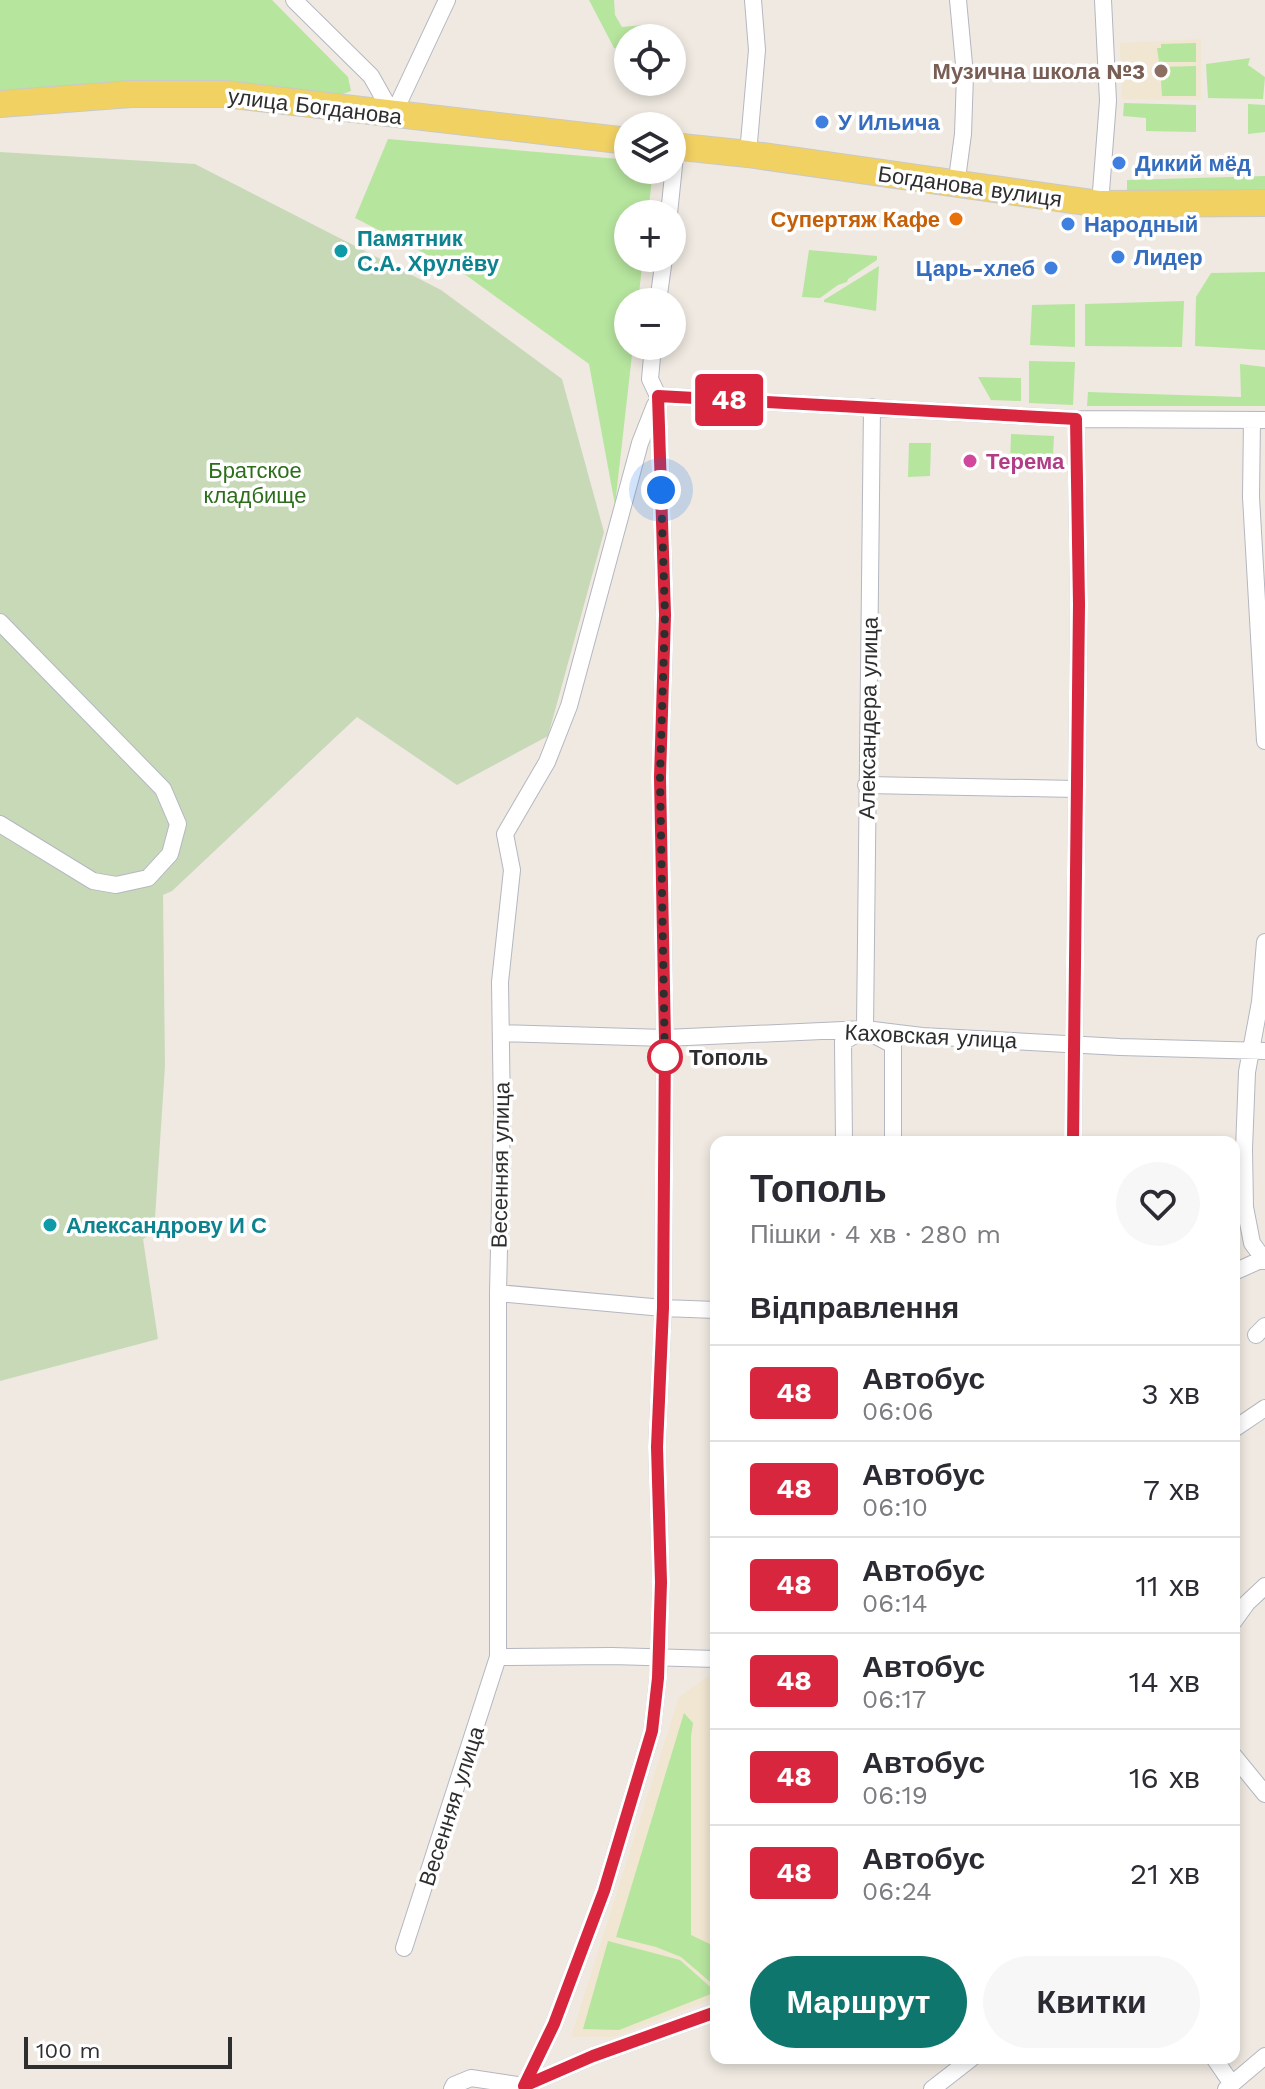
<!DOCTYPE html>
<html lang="uk">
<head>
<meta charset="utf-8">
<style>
  :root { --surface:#fff; --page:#f7f7f7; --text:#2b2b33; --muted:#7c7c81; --line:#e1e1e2; --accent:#0f766e }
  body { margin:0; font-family:"Work Sans",sans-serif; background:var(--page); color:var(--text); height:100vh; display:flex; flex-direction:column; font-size:30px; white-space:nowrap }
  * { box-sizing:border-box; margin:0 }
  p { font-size:26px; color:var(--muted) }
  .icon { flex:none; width:44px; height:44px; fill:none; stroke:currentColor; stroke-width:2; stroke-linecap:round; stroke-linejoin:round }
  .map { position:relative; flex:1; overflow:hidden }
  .panel { position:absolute; left:710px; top:1136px; width:530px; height:928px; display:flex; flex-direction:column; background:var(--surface); border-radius:16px; box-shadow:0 4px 12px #0003 }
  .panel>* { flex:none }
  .badge { padding:0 16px; border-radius:6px; font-size:28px; line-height:52px }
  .controls { position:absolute; left:614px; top:24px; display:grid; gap:16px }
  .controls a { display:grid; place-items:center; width:72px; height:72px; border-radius:50%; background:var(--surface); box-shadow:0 4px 12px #0003; font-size:40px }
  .scale { position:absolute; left:24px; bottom:20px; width:208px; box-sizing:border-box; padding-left:8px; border:4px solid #2e2e2e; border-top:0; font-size:22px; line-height:28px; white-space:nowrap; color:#2e2e2e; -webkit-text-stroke:6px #fff; paint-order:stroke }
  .you { position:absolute; width:40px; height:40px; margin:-20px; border:6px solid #fff; border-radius:50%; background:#1a73e8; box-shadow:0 0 0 12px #1a73e833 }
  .map>.badge { position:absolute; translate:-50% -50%; box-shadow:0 0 0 4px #fff }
  h2 { padding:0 40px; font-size:30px; line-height:72px }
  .round { display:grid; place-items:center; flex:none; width:84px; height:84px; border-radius:42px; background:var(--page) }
  .summary { display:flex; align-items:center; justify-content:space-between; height:136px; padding:0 40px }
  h1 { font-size:38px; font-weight:800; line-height:60px }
  .cta { display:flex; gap:16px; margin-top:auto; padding:16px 40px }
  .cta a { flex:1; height:92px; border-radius:48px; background:var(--accent); color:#fff; font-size:32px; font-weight:800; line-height:92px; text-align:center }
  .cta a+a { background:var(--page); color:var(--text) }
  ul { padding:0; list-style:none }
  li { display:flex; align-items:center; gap:24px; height:96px; padding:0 40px; border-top:2px solid var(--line) }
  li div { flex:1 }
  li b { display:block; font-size:30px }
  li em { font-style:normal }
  li .badge { min-width:88px; font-weight:700; text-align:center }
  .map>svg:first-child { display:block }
  .education { fill:#f0e6d1 }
  .green { fill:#b6e59e }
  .cemetery { fill:#c8d9b8 }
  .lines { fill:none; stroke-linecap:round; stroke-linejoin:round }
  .minor-casing { stroke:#b4b7c1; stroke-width:18 }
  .primary-casing { stroke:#c9c9c9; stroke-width:28 }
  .minor { stroke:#fff; stroke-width:16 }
  .primary { stroke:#f2d163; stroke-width:26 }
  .line-casing { stroke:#fff; stroke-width:18 }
  .line { stroke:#d7263d; stroke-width:12 }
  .walk { stroke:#2e2e2e; stroke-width:8; stroke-dasharray:0 14.4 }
  .education-dot { fill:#8d6e63; stroke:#fff; stroke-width:3 }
  .shop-dot { fill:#3f7fe0; stroke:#fff; stroke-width:3 }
  .food-dot { fill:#e8710a; stroke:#fff; stroke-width:3 }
  .culture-dot { fill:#0f9aa8; stroke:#fff; stroke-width:3 }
  .hotel-dot { fill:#d1479c; stroke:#fff; stroke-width:3 }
  .stop-dot { fill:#fff; stroke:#d7263d; stroke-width:4 }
  .labels { text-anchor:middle; stroke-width:7; stroke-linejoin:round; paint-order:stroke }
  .education-label { font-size:22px; font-weight:bold; fill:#785e54; stroke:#fff; text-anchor:end }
  .street-label { font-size:22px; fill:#2e2e2e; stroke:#fff }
  .shop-label { font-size:22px; font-weight:bold; fill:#366cbe; stroke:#fff; text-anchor:start }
  .food-label { font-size:22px; font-weight:bold; fill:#c56008; stroke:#fff; text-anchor:end }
  .culture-label { font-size:22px; font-weight:bold; fill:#0d838f; stroke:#fff; text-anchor:start }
  .hotel-label { font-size:22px; font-weight:bold; fill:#b23c85; stroke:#fff; text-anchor:start }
  .park-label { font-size:22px; fill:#2c6e1b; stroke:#fff }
  .stop-label { font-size:22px; font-weight:bold; fill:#2e2e2e; stroke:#fff; text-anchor:start }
</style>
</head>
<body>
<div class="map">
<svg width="1265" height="2089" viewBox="0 0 1265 2089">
  <rect width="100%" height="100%" fill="#efe9e1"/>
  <path class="education" d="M1201,39V100L1122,99L1120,43Z
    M707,1677L716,1678V1998L614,2037H571L679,1697Z"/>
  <path class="green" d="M0,0H272L348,77L351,91L337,96L0,95Z
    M589,0H614L615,15L622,27L644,25L652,38H628V47L614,48Z
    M1196,43V62H1159L1157,48H1161V44Z
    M1250,58L1248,65L1265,77L1263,99L1208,98L1206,64Z
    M1196,66V96H1162L1160,67Z
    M1124,103L1196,105V132L1146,131V118L1123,116Z
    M1248,104L1265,105V132L1248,134Z
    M388,139L619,159L628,165V170H636L652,179L648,214H628V258H643L638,302H628V346H633L615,505L589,364L463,273L355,218Z
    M1265,176V190L1127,193V180Z
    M809,250L877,256V260L848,279L847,282L838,285L820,298L802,297Z
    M879,266L876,311L824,302V300Z
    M1265,272V350L1195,346L1196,297L1211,273Z
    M1184,301L1182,347L1085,346V304Z
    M1075,304V347L1030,345L1032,305Z
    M1029,361L1075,362L1073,405L1029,403Z
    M1240,364L1265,367V406H1087L1088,392L1241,397Z
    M978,377L1021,378V401L991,400Z
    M1011,434L1054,436L1053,455L1025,454L1024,465L1010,464Z
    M909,443H931L930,476L908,477Z
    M684,1713L693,1723L691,1736V1935L716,1947V1987L681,1957L656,1947L616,1937Z
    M608,1941L680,1960L716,1992L619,2030L583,2029Z"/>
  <path class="cemetery" d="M0,152L195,164L441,290L562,379L604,532L548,736L457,785L357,717L172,891L163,895L165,1066L154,1233L143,1239L158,1339L0,1381Z"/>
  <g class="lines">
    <g class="minor-casing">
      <path id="minor" d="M294,0L371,76L393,115
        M393,115L447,0
        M748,154L757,50L753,0
        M956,186L963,134L965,75L958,0
        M1100,204L1108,101L1103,0
        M669,214L676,146
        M658,302L664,258
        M658,396L1076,419L1265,420
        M1252,420L1251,497L1265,741
        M0,622L163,789L178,824L170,854L148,878L116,885L93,881L0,824
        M866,785L1076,789
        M1265,942L1260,1002L1247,1072L1244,1149L1245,1207L1252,1243L1265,1261
        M501,1033L665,1038L865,1029L922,1036L1120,1047L1265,1051
        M874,1035L893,1045V1142
        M844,1142L843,1042L865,1029L872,407
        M1073,1142L1079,604L1076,419
        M1234,1272L1265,1258
        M498,1293L663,1308L716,1310
        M1256,1335L1265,1326
        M1234,1429L1265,1408
        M1234,1621L1247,1603L1265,1586
        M498,1657L612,1656L716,1659
        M1234,1756L1265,1794
        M404,1948L498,1657V1293L502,1115L500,982L512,870L505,834L547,762L569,706L640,443L655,405
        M1214,2058L1232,2084
        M524,2086L554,2024L604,1891L652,1731L658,1678L661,1582L657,1447L663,1308L665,1040L660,777L665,615L658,396L650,379L653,346
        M452,2089L454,2085L471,2078L524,2086L593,2056L716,2012
        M932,2089L972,2058
        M1226,2089L1265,2056"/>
    </g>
    <g class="primary-casing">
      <path id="primary" d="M0,104L131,94H225L628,141
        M672,146L748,154L1100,204L1265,203"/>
    </g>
    <use href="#minor" class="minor"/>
    <use href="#primary" class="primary"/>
  </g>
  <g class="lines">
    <g class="line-casing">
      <path id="line" d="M716,2012L593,2056L524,2086L554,2024L604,1891L652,1731L658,1678L661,1582L657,1447L663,1308L665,1040L660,777L665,615L658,396L1076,419L1079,604L1073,1142"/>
    </g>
    <use href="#line" class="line"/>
    <path class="walk" d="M661,490L665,615L660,777L665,1066V1057"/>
  </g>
  <circle class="education-dot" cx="1161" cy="71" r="8"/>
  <g class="shop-dot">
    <circle cx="822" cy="122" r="8"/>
    <circle cx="1119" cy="163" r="8"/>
    <circle cx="1068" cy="224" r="8"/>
    <circle cx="1118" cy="257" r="8"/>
    <circle cx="1051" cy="268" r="8"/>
  </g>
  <circle class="food-dot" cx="956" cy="219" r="8"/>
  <g class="culture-dot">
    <circle cx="341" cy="251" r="8"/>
    <circle cx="50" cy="1225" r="8"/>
  </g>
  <circle class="hotel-dot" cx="970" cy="461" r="8"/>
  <circle class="stop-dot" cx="665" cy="1057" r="16"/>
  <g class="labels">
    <g class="education-label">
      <text x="1145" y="79">Музична школа №3</text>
    </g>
    <g class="street-label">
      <text transform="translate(315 106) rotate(7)" y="8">улица Богданова</text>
      <text transform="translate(970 186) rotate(8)" y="8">Богданова вулиця</text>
      <text transform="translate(868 718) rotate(-89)" y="8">Александера улица</text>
      <text transform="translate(931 1036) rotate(3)" y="8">Каховская улица</text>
      <text transform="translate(500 1165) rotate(-89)" y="8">Весенняя улица</text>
      <text transform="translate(451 1806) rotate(-72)" y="8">Весенняя улица</text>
    </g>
    <g class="shop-label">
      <text x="838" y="130">У Ильича</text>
      <text x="1135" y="171">Дикий мёд</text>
      <text x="1084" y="232">Народный</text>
      <text x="1134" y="265">Лидер</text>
      <text x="1035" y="276" text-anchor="end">Царь-хлеб</text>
    </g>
    <g class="food-label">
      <text x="940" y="227">Супертяж Кафе</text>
    </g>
    <g class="culture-label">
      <text x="357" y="246">Памятник<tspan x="357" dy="25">С.А. Хрулёву</tspan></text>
      <text x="66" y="1233">Александрову И С</text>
    </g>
    <g class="hotel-label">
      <text x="986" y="469">Терема</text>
    </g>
    <g class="park-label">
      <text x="255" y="478">Братское<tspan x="255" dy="25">кладбище</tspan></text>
    </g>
    <g class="stop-label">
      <text x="689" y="1065">Тополь</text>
    </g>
  </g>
</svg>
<div class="controls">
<a><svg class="icon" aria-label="locate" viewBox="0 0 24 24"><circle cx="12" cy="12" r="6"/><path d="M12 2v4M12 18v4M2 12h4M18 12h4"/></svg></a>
<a><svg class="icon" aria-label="layers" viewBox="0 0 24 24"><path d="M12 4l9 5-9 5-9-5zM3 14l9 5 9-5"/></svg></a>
<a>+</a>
<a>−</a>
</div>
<div class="scale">100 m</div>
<div class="you" style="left:661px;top:490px"></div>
<b class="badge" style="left:729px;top:400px;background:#d7263d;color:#fff">48</b>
<section class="panel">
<div class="summary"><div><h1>Тополь</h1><p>Пішки · 4 хв · 280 m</p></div><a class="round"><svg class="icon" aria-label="heart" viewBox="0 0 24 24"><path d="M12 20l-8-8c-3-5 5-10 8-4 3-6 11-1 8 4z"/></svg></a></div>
<h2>Відправлення</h2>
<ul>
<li><span class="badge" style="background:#d7263d;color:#fff">48</span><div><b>Автобус</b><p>06:06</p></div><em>3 хв</em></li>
<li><span class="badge" style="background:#d7263d;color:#fff">48</span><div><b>Автобус</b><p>06:10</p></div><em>7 хв</em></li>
<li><span class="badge" style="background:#d7263d;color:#fff">48</span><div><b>Автобус</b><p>06:14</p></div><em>11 хв</em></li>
<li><span class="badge" style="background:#d7263d;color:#fff">48</span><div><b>Автобус</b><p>06:17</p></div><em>14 хв</em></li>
<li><span class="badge" style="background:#d7263d;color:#fff">48</span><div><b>Автобус</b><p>06:19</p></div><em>16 хв</em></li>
<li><span class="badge" style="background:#d7263d;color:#fff">48</span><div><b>Автобус</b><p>06:24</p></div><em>21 хв</em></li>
</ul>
<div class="cta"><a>Маршрут</a><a>Квитки</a></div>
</section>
</div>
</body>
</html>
